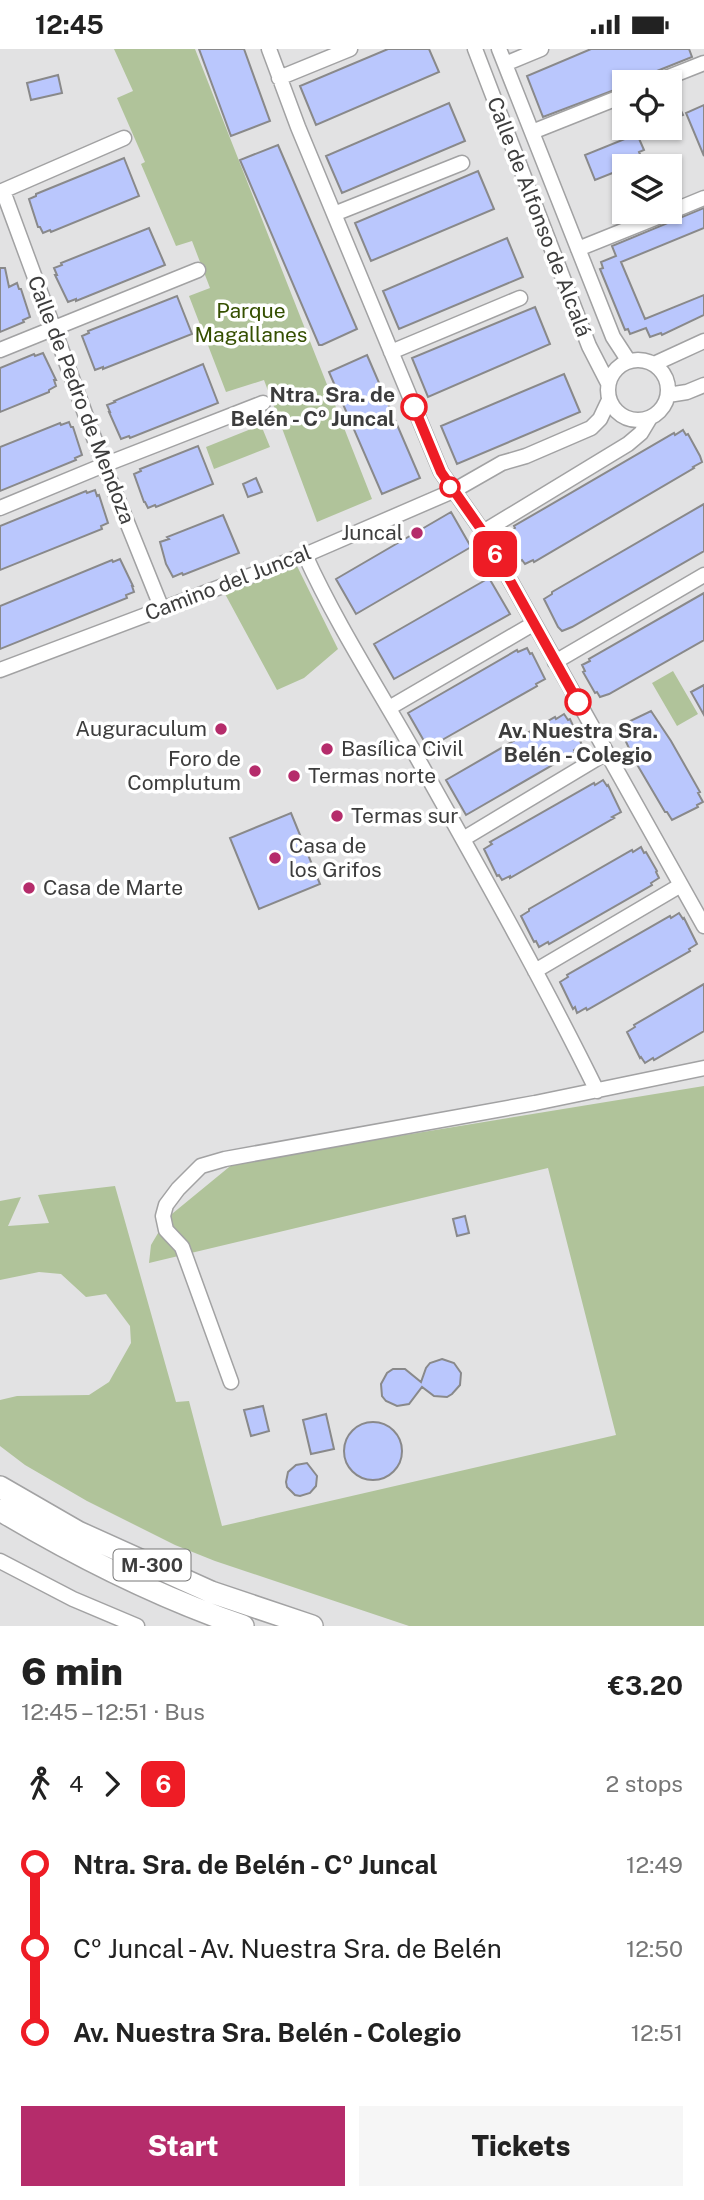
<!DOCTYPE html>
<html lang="en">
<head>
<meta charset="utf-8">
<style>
  :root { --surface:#fff; --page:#f6f6f6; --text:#222; --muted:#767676; --accent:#b52c6b }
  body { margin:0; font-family:"Public Sans",sans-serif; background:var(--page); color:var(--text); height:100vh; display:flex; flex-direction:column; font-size:26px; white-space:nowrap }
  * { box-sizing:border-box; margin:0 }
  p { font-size:23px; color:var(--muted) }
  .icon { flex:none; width:38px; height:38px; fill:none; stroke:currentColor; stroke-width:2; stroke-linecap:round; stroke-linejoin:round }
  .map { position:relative; height:1577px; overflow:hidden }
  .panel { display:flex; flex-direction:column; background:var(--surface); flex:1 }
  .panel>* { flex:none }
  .badge { padding:0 14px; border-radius:10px; font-size:24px; line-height:46px }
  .buttons { position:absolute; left:612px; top:21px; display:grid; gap:14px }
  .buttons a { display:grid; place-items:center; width:70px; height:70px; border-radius:0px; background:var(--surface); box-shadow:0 2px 5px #0004; font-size:35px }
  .map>.badge { position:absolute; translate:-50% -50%; box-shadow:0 0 0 4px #fff }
  .legs { display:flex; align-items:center; gap:10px; height:77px; padding:0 21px; font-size:23px }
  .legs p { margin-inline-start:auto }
  .overview { display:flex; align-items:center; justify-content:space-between; height:119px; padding:0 21px }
  h1 { font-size:38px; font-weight:800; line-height:52px }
  .primary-button { display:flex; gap:14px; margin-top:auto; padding:14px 21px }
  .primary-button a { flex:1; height:80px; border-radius:0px; background:var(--accent); color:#fff; font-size:28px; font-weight:800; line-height:80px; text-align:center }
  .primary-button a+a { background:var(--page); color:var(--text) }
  ul { padding:0 21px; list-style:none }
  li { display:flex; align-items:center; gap:24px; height:84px; font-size:26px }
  li i { display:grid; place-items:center; width:10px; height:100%; margin:0 9px; background:currentColor }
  li i::after { content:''; width:18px; height:18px; margin:-9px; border:5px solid; border-radius:50%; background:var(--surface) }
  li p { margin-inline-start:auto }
  li:first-child i { background:linear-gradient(#0000 50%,currentColor 0) }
  li:last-child i { background:linear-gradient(currentColor 50%,#0000 0) }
  .status { display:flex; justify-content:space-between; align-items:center; height:49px; padding:0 35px; background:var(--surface); direction:ltr }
  .status svg { height:19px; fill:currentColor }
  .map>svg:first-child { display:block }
  .green { fill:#b0c39a }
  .building { fill:#bac7fd; stroke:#89898a; stroke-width:2 }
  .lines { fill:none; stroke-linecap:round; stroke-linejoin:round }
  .street-casing { stroke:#a2a2a3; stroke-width:17 }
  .primary-casing { stroke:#a2a2a3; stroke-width:24 }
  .street { stroke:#fff; stroke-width:14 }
  .primary { stroke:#fff; stroke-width:21 }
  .line-1-casing { stroke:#fff; stroke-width:16 }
  .line-1 { stroke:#ee1c25; stroke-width:10 }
  .stop-1-dot { fill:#fff; stroke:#ee1c25; stroke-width:3.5 }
  .poi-dot { fill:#b52c6b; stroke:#fff; stroke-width:2.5 }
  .labels { text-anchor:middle; stroke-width:7; stroke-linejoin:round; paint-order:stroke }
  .shield { fill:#fff; stroke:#777; stroke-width:2 }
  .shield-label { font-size:19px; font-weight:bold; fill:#3d3d3d }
  .street-label { font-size:21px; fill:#3d3d3d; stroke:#fff }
  .park-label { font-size:21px; fill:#354f01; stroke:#fff }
  .stop-label { font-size:21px; font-weight:bold; fill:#3d3d3d; stroke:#fff; text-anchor:end }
  .poi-label { font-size:21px; fill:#3d3d3d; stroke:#fff; text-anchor:start }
</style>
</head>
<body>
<div class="status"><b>12:45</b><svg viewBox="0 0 49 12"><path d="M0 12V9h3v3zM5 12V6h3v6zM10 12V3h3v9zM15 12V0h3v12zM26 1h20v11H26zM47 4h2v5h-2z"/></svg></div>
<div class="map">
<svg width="704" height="1577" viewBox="0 0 704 1577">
  <rect width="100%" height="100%" fill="#e2e2e3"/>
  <path class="green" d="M114,0H195L372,450L317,473L264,331L226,343L189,247L210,239L192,192L176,197L141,115L145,113L117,49L133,42Z
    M261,376L270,398L214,420L206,398Z
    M296,515L338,600L304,629L277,641L224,543Z
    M673,622L698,665L677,677L652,634Z
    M704,1037V1577H409L215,1512L175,1496L87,1452L25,1416L0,1397V1351L17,1347L89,1346L109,1333L131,1294L130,1277L106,1245L86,1248L61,1225L39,1223L0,1231V1152L21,1148L8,1177L49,1174L38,1146L115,1137L176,1353L189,1352L222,1477L616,1386L548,1119L149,1214L151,1196L167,1169L234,1114Z"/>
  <path class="building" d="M199,0H244L270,72L231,87Z
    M388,0H429L439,23L316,76L300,37Z
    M591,0H689L692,8L652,24L636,33H625V37L543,68L527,27Z
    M58,26L62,44L31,51L27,34Z
    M670,38L683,66L670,71Z
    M449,54L465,92L342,144L326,107Z
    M704,56V107L686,64Z
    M637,85L644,101L639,103L643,112L625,117V119L595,131L585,106Z
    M278,96L357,280L322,296H319L240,111Z
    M124,109L139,147L51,183L50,181L43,184L40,178H38L29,150L36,147V145Z
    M478,122L494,160L371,212L355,174Z
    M704,159V179L621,213L645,270L704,246V266L662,286L661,284L650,288L646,279L630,285L628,280L625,281L600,220L603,219L601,213L616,207L612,197Z
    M149,179L165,216L76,252V250L68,253L55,226H57L54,219L62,216L61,214Z
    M507,189L523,228L399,280L383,242Z
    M0,219H5L9,238L17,234L19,240H21L30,268L23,271L24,273L0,283Z
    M177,247L192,285L103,320V318L95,321L82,287L89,284L88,282Z
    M535,258L550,295L428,348L412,309Z
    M43,304L56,331H54L56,337L49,341V343L0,363V319L34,305L35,307Z
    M367,306L420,429L382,445L329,323Z
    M203,315L218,354L130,389L129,387L121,390L109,363H110L107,356L115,353L114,352Z
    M564,325L580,363L457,415L441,377Z
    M69,373L71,378H73L82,406L75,409L76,411L0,442V398L60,374L61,376Z
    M683,381L686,386L688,385L700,407L702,413L693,418L694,419L534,513L533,511L525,515L522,511L520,512L508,490L510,489L507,484L515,479L514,477L674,384L675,386Z
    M198,397L213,435L156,458L155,456L148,459L145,453H144L134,425L141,422L140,420Z
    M256,429L262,443L248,448L243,435Z
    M95,441L97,447L99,446L108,474L101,477L102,480L0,521V477L86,442L87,444Z
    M704,455V502L572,578L562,582L558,578L544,550L552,545V543Z
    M451,463L471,498L356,565L336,530Z
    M223,466L239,504L183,526L182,524L173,528L166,515L160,493L169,490L167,488Z
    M120,510L133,537H132L134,543L126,546L127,549L0,600V557L112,511L113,513Z
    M489,529L510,565L394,630L374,595Z
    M704,544V591L609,645L600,648L597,643L595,644L583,623L585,622L582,616L590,612L589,610Z
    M527,599L530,605L532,604L545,630L536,635L537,637L428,699L408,664L517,601L518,603Z
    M704,636V666L691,643Z
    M651,662L671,692L700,743L698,744L703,753L697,756L698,758L672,771L667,763H665L635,712L620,680L625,677L624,675Z
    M564,665L568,671L570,670L582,696L574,701L575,703L466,766L446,731L555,668L556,670Z
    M603,731L607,737L608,736L621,763L612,768L614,769L510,829V827L502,831L499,826L497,827L484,800L492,795L490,793L594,734L595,736Z
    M291,764L320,835L259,860L230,789Z
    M641,798L644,804L646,803L657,822L656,823L659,829L651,834L652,836L549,895L548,893L539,898L536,892L534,893L521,867L529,862V860L632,801L633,803Z
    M679,864L683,870L684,869L697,895L689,900L690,902L587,961L586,959L577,964L575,958L573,960L560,933L568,928L567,926L670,867L671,869Z
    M704,935V982L654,1011L653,1009L645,1014L641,1008L640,1009L627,983L635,978L634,976Z
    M465,1167L469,1184L457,1187L453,1170Z
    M442,1310L454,1314L461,1324L460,1336L452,1345L447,1348L434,1347L422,1338L409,1355L397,1357L386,1352L382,1347L381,1335L387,1324L393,1320H405L421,1333L426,1319L430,1314Z
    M263,1357L269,1382L251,1387L244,1361Z
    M326,1365L334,1400L311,1405L303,1371Z
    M344 1402a29 29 0 1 1 58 0a29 29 0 1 1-58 0Z
    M307,1414L317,1427L316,1437L310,1444L300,1447L295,1446L287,1438L286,1433L288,1423L296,1416Z"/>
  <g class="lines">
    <g class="street-casing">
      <path id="street" d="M269,0L298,78L441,423L483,483L704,877
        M475,0L589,297L608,334
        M499,0L613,288L628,311
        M505,15L541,0
        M279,29L350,0
        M656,33L704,14
        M532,83L625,46
        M3,142L104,416L162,560
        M0,143L124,89
        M670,163L704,149
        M334,165L462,114
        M578,200L670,163
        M0,301L198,221
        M391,303L520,249
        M608 341a30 30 0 1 1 60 0a30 30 0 1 1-60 0Z
        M654,315L704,292
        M668,346L687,343L704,336
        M0,459L104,416L263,354
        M483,483L628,395L641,384L650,369
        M305,506C335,572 374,633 410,696C474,810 539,924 597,1042
        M555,613L704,526
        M0,621L305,506L453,442L502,414L526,407L591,379L600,370L609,351
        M389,659L533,575
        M463,790L606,704
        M535,922L681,836
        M231,1333L182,1198L166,1181L163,1167L166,1156L178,1140L201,1117L225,1110L535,1054L704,1019
        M0,1512L73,1550L137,1577"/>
    </g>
    <g class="primary-casing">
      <path id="primary" d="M0,1438L78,1483L211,1543L312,1577
        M0,1461C77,1507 158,1548 243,1577"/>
    </g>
    <use href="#street" class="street"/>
    <use href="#primary" class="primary"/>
  </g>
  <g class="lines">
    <g class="line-1-casing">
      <path id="line-1" d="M414,358L441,423L483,483L578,653"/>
    </g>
    <use href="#line-1" class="line-1"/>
  </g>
  <g class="stop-1-dot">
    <circle cx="414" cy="358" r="12"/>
    <circle cx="450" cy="438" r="9"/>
    <circle cx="578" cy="653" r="12"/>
  </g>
  <g class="poi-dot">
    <circle cx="417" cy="484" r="7"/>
    <circle cx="221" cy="680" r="7"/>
    <circle cx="327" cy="700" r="7"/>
    <circle cx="255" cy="722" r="7"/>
    <circle cx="294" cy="727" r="7"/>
    <circle cx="337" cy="767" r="7"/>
    <circle cx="275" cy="809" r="7"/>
    <circle cx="29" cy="839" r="7"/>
  </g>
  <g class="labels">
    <rect class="shield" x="113.5" y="1500.5" width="77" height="31" rx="5"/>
    <g class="shield-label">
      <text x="152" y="1523">M-300</text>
    </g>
    <g class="street-label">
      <text transform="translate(539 168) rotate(69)" y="7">Calle de Alfonso de Alcalá</text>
      <text transform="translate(81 351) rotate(69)" y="7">Calle de Pedro de Mendoza</text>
      <text transform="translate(228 534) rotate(-21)" y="7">Camino del Juncal</text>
    </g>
    <g class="park-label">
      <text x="251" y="269">Parque<tspan x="251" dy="24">Magallanes</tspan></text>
    </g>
    <g class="stop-label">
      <text x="395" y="353">Ntra. Sra. de<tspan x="395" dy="24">Belén - Cº Juncal</tspan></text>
      <text x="578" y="689" text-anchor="middle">Av. Nuestra Sra.<tspan x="578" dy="24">Belén - Colegio</tspan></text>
    </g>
    <g class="poi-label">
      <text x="403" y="491" text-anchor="end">Juncal</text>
      <text x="207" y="687" text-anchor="end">Auguraculum</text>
      <text x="341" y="707">Basílica Civil</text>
      <text x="241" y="717" text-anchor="end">Foro de<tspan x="241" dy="24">Complutum</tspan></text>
      <text x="308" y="734">Termas norte</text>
      <text x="351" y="774">Termas sur</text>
      <text x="289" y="804">Casa de<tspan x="289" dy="24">los Grifos</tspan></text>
      <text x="43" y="846">Casa de Marte</text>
    </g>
  </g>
</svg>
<div class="buttons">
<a><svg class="icon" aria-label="locate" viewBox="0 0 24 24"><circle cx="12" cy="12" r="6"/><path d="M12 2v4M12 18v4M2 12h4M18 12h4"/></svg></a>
<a><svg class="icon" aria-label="layers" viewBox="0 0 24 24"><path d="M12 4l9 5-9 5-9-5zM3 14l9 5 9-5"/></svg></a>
</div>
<b class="badge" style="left:495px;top:505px;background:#ee1c25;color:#fff">6</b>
</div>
<section class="panel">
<div class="overview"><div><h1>6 min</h1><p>12:45 – 12:51 · Bus</p></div><b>€3.20</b></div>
<div class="legs"><svg class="icon" aria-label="walk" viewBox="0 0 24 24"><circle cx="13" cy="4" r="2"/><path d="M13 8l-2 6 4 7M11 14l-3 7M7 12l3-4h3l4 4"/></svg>4<svg class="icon" aria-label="forward" viewBox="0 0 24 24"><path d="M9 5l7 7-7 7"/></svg><b class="badge" style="background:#ee1c25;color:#fff">6</b><p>2 stops</p></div>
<ul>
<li><i style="color:#ee1c25"></i><b>Ntra. Sra. de Belén - Cº Juncal</b><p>12:49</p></li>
<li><i style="color:#ee1c25"></i><span>Cº Juncal - Av. Nuestra Sra. de Belén</span><p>12:50</p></li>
<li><i style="color:#ee1c25"></i><b>Av. Nuestra Sra. Belén - Colegio</b><p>12:51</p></li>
</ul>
<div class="primary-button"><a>Start</a><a>Tickets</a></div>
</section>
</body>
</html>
